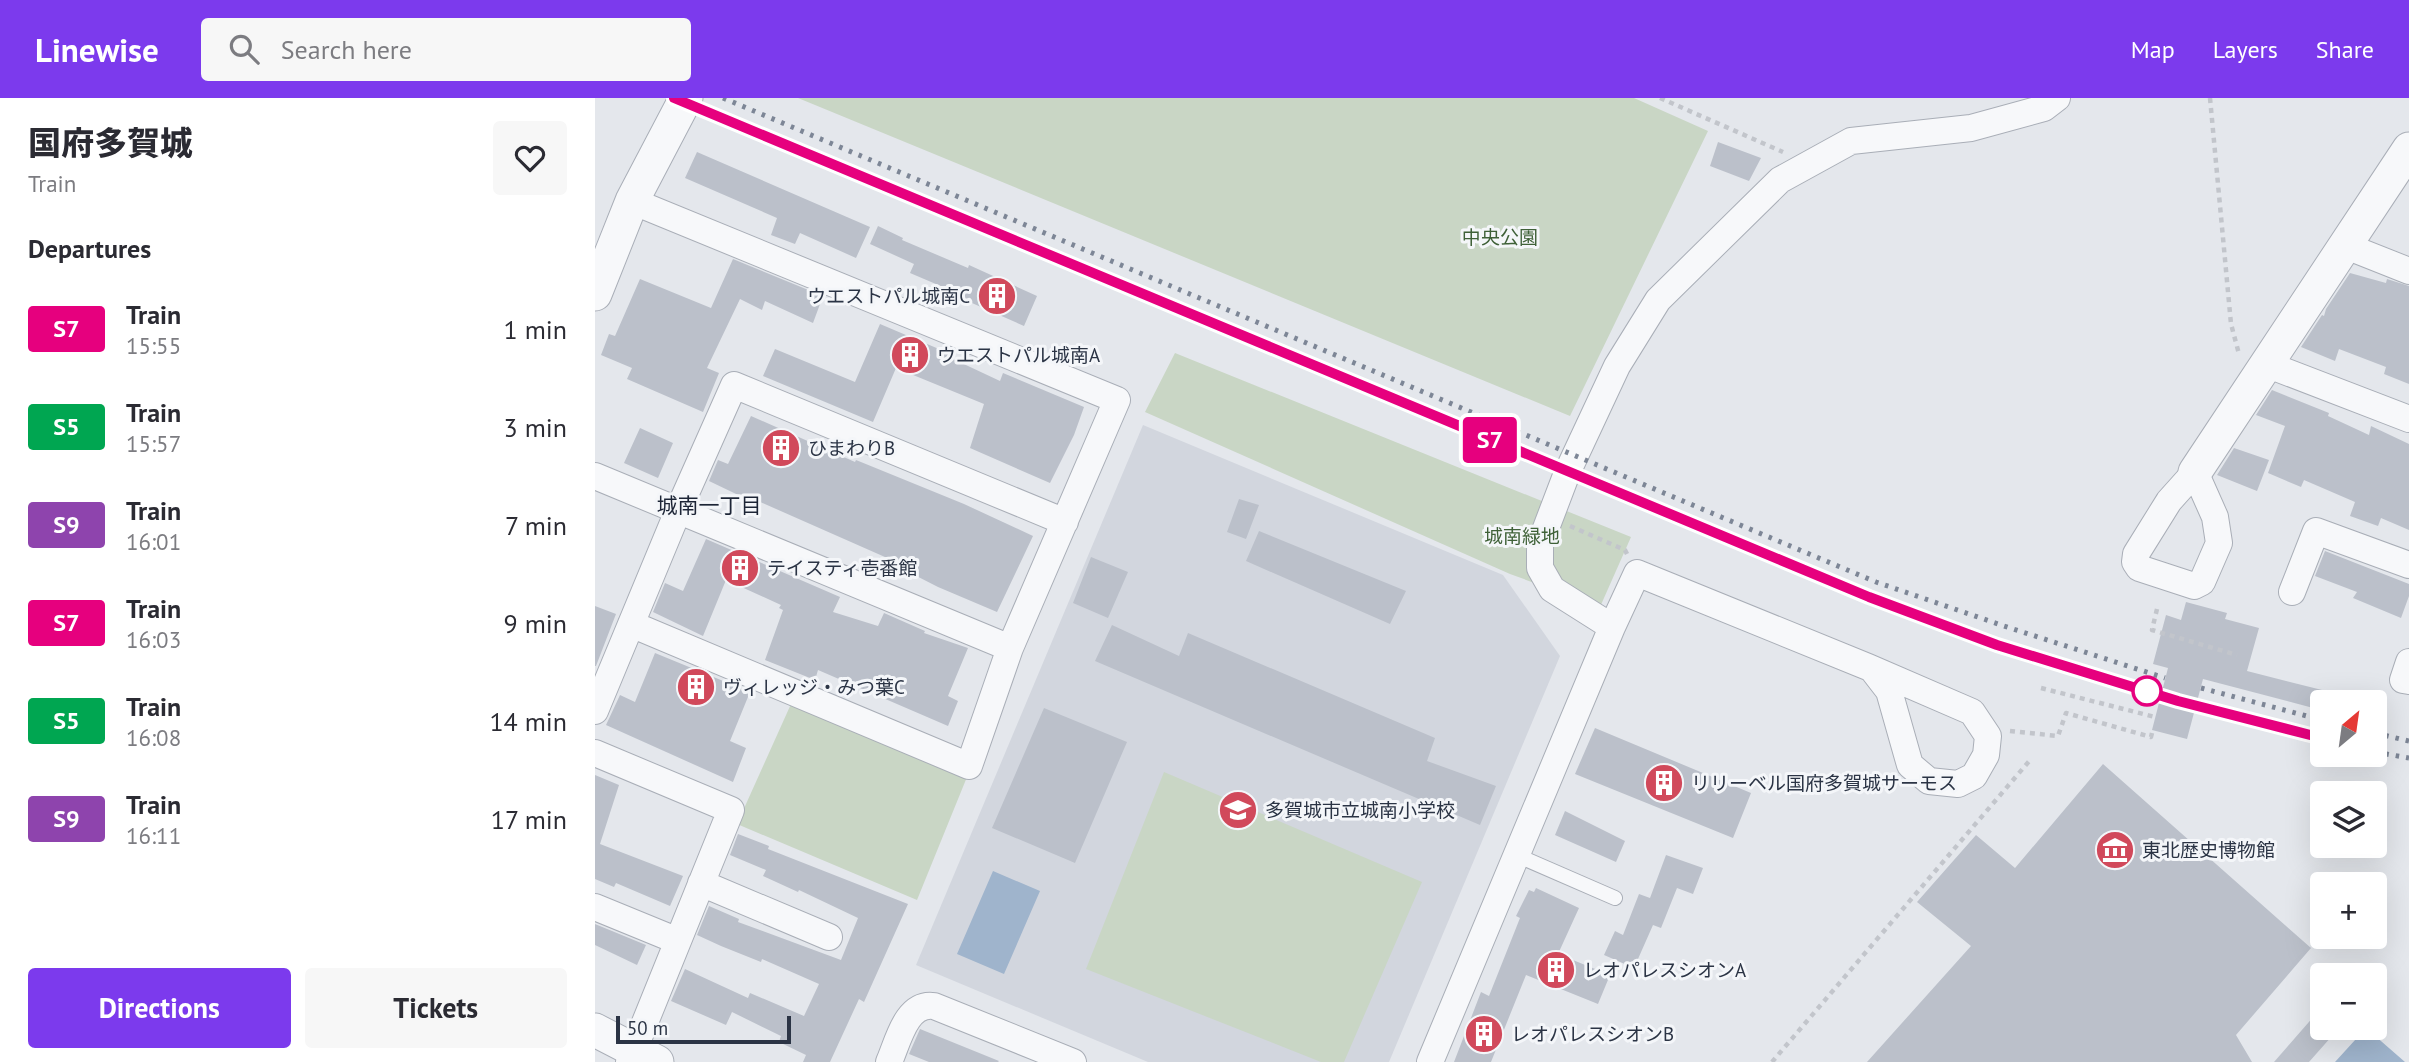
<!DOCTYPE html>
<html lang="en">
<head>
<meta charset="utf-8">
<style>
  :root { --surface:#fff; --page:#f7f7f7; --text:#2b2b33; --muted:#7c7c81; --accent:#7c3aed }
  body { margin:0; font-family:"PT Sans","Noto Sans JP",sans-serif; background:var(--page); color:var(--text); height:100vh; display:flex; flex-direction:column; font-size:26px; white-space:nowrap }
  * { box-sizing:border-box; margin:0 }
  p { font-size:23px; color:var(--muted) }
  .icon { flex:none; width:38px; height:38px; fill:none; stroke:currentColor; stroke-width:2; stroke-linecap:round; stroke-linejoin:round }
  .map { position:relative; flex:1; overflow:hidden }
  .side { display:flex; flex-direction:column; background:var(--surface); width:595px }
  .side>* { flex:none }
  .badge { padding:0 14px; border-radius:5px; font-size:24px; line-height:46px }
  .needle { width:46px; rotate:29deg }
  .fabs { position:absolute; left:1715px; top:592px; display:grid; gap:14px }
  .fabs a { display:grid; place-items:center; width:77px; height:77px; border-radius:7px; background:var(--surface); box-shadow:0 7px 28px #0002; font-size:35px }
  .scale { position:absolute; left:21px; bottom:18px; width:175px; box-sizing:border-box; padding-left:7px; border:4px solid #2b3445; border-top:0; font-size:19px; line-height:24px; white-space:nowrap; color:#2b3445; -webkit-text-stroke:5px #f4f6f9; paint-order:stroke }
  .map>.badge { position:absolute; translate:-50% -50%; box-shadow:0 0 0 4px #fff }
  h2 { padding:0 28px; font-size:26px; line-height:63px }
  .round { display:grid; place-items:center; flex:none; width:74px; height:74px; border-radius:7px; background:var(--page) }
  .overview { display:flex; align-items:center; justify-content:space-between; height:119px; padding:0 28px }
  h1 { font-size:33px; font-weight:800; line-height:52px }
  .button { display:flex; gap:14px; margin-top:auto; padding:14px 28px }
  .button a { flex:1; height:80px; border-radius:7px; background:var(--accent); color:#fff; font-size:28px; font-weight:800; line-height:80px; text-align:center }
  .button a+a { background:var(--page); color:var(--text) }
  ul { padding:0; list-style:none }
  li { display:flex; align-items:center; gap:21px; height:98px; padding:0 28px }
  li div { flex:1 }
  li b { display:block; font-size:26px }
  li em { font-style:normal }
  li .badge { min-width:77px; font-weight:700; text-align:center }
  header { display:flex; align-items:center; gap:42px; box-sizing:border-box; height:98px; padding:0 35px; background:var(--accent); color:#fff }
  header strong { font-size:33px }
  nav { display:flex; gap:38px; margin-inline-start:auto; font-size:24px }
  .search { width:490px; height:63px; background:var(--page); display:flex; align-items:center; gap:18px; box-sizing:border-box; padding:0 24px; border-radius:7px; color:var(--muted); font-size:26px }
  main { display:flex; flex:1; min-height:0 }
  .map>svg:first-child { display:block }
  .built { fill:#d2d6de }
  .green { fill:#c9d6c5 }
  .water { fill:#9fb4cc }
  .building { fill:#bbc0ca }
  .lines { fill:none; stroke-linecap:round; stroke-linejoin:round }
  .service-casing { stroke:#a9aeb7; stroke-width:16 }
  .minor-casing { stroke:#a9aeb7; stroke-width:28 }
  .tertiary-casing { stroke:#a9aeb7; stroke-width:35 }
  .path { stroke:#c2c5cb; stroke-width:4.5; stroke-dasharray:5 5; stroke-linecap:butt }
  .service { stroke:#f7f8fa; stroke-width:14 }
  .minor { stroke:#f7f8fa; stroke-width:26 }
  .tertiary { stroke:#f7f8fa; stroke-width:33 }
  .rail { stroke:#7d8696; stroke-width:5; stroke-dasharray:3.5 7; stroke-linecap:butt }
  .line-casing { stroke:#fff; stroke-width:16 }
  .line { stroke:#e6007e; stroke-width:10 }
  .stop-dot { fill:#fff; stroke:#e6007e; stroke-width:3.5 }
  .labels { text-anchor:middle; stroke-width:6; stroke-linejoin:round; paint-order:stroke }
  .park-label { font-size:19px; fill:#3f6138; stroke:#f4f6f9 }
  .poi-label { font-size:19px; fill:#2b3445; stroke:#f4f6f9; text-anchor:start }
  .neighbourhood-label { font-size:21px; fill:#1d2536; stroke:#f4f6f9 }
</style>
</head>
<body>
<header>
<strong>Linewise</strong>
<div class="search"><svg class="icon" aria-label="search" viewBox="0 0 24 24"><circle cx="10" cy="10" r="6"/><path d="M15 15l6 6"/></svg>Search here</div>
<nav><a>Map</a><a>Layers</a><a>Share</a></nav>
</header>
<main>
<section class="side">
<div class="overview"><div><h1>国府多賀城</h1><p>Train</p></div><a class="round"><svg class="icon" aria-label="heart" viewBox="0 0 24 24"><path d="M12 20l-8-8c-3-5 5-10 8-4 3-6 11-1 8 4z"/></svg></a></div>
<h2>Departures</h2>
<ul>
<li><span class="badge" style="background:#e6007e;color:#fff">S7</span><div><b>Train</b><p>15:55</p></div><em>1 min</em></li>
<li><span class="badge" style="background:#00a651;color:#fff">S5</span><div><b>Train</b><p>15:57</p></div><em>3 min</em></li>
<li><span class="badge" style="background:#8e44ad;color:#fff">S9</span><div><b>Train</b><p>16:01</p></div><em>7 min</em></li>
<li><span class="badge" style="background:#e6007e;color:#fff">S7</span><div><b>Train</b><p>16:03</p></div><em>9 min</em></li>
<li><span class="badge" style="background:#00a651;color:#fff">S5</span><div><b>Train</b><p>16:08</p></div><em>14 min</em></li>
<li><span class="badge" style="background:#8e44ad;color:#fff">S9</span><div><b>Train</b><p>16:11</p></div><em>17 min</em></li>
</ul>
<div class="button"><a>Directions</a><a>Tickets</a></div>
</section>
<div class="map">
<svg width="1814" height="964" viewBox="0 0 1814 964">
  <rect width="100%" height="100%" fill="#e4e7ec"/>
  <path class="built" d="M548,327L908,477L965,558L794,964H553L321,867Z"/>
  <path class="green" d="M203,0H1039L1113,33L975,318Z
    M580,255L1036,439L1005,509L915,476L550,314Z
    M196,606L372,679L322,802L142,726Z
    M569,674L827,784L749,964H726L491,871Z"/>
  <path class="water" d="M398,773L445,793L409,876L362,856Z
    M1771,930L1810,964H1740Z"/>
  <path class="building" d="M1123,44L1166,60L1154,83L1115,68Z
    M102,54L275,129L261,160L205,135L200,146L176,137L182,120L90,80Z
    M283,128L308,140L307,142L373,170L374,167L442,198L429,228L361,198L362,195L315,175L319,166L275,146Z
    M138,161L228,198L218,225L170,203L167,212L145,201L112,270L124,275L108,314L32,281L37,270L6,257L14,236L20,238L45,181L116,210Z
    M1755,175L1791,185L1792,181L1814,188V286L1789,276L1791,269L1744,251L1740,263L1706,249L1727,217L1729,218L1731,211Z
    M285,226L358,257L356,260L405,283L408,275L489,309L479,337L455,385L375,350L389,306L301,270L278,324L168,278L180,251L260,284Z
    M1677,292L1734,315L1733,318L1774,337L1776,328L1814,346V432L1786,420L1783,428L1755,418L1760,404L1709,382L1706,389L1673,375L1690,328L1661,317Z
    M156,318L260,364L261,362L369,406L438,438L402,514L343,489L298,466L299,463L163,403L162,406L114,383L123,362L133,366Z
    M45,330L78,345L63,380L29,365Z
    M1639,350L1674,362L1662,393L1622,377Z
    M644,401L664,407L651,441L632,434Z
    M664,433L811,493L795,526L651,463Z
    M111,441L245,499L238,514L283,528L289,515L330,533L329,535L373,550L353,598L363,603L353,628L223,572L220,582L170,562L188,512L184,510L186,507L131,482L108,538L58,514L70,485L88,493Z
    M1730,453L1814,486V498L1806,520L1758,500L1762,494L1720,478Z
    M496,459L533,474L513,520L478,505Z
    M1591,504L1632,515L1630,521L1664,530L1652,573L1727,592L1722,611L1608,581L1592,641L1557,632L1573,570L1558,566L1571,517L1586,522Z
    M0,508L21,516L1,568H0Z
    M517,527L584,558L593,535L840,640L832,663L901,688L885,727L500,563Z
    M60,555L155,594L135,643L151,650L138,684L11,627L25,597L40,604Z
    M449,610L532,644L480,765L397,730Z
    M1000,630L1156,695L1138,740L980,676Z
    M1508,666L1716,850L1641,937L1657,964H1272L1376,848L1322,804L1381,737L1420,770Z
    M0,677L24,687L5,746L88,778L75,808L21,785L19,789L0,781Z
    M970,713L1030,743L1021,764L960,737Z
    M143,736L174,748L173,751L313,806L269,904L264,901L235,964H208L211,957L184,944L186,938L137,914L131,927L76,903L90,871L153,900L155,895L209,918L224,886L167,861L166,864L126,848L102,837L114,808L144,821L143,824L246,862L263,820L204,792L203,794L168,778L171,772L135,757Z
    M1071,757L1108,770L1098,796L1082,790L1066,830L1058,827L1039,870L1009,857L1020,833L1028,837L1044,796L1055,800Z
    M941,790L984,810L963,856L1015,877L1003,906L931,877L896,964H859L886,894L894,898L925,820L921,818L934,792L939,794Z
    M0,826L51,847L42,867L0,847Z
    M1727,909V929H1745L1714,964H1679Z
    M325,931L404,963L403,964H334L314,956Z"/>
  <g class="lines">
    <g class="service-casing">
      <path id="service" d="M921,757L1020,800"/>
    </g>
    <g class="minor-casing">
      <path id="minor" d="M1751,148L1814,173
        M1671,266L1814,321
        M1600,374L1620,419L1624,445L1607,484L1599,488L1544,470L1540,464L1541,456L1574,403Z
        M0,378L415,550
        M1697,494L1721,433L1814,467
        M36,526L374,668L415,550L522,302L37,103
        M1017,529L957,491L945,470V446L972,375L1022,268L1063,202L1185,82L1256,43L1376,30L1449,10L1462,0
        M1814,564L1808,582L1814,583
        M0,613L83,413L139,287L470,424
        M0,655L136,712L34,964
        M106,785L234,839
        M0,809L83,843
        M294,964C303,944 311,904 339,908L478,964
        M835,964L1017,529L1042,475L1273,569L1377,614L1393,638L1391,657L1379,678L1363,686L1334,683L1315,667L1294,593L1277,571"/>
    </g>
    <g class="tertiary-casing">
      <path id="tertiary" d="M0,196L37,103L91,0
        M1600,374L1814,51
        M0,932L62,964"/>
    </g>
    <path class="path" d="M1065,0L1188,54
      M1615,0L1636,226L1644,256
      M975,428L1030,452L1032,456
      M1562,511L1557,532L1642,557
      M1446,590L1560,619
      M1415,633L1463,638L1471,615L1556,639L1557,635
      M1177,964L1436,661"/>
    <use href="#service" class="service"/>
    <use href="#minor" class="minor"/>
    <use href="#tertiary" class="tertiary"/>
    <path class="rail" d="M80,0L1274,499L1402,547L1565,597
      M128,0L1281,484L1409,528L1570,580
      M1606,590L1727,622
      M1602,607L1727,640
      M1780,635L1814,643
      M1780,654L1814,660"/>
  </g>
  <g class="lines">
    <g class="line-casing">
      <path id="line" d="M79,0L1274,499L1402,547L1583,603L1727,640"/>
    </g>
    <use href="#line" class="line"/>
  </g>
  <defs>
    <g id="building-disc" transform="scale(2.0125)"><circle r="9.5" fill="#d1495b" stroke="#f4f6f9"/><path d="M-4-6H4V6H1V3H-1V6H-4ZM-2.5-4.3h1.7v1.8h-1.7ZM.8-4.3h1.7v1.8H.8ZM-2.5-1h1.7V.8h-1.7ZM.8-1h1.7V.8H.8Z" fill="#fff"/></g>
    <g id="school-disc" transform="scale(2.0125)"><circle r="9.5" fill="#d1495b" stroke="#f4f6f9"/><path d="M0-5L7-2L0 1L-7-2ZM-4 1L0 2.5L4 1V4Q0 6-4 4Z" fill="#fff"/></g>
    <g id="museum-disc" transform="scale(2.0125)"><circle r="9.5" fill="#d1495b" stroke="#f4f6f9"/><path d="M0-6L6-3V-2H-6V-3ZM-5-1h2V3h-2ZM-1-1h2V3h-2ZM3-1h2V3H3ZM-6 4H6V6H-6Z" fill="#fff"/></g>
  </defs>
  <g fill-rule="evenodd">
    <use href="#building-disc" x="402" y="198"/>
    <use href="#building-disc" x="315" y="257"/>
    <use href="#building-disc" x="186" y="350"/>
    <use href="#building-disc" x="145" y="470"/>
    <use href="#building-disc" x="101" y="589"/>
    <use href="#building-disc" x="1069" y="685"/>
    <use href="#school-disc" x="643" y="712"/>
    <use href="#museum-disc" x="1520" y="752"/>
    <use href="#building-disc" x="961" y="872"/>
    <use href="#building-disc" x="889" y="936"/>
  </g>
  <circle class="stop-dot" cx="1552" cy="593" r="14"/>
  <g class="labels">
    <g class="park-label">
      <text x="905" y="146">中央公園</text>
      <text x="927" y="445">城南緑地</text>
    </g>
    <g class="poi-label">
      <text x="375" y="205" text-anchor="end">ウエストパル城南C</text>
      <text x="342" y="264">ウエストパル城南A</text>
      <text x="213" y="357">ひまわりB</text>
      <text x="172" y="477">テイスティ壱番館</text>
      <text x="128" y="596">ヴィレッジ・みつ葉C</text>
      <text x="1096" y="692">リリーベル国府多賀城サーモス</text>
      <text x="670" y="719">多賀城市立城南小学校</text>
      <text x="1547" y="759">東北歴史博物館</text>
      <text x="988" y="879">レオパレスシオンA</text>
      <text x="916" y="943">レオパレスシオンB</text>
    </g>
    <g class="neighbourhood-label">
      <text x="114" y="415">城南一丁目</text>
    </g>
  </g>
</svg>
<div class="fabs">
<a><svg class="needle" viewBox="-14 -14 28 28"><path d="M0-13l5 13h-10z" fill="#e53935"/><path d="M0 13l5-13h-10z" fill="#7c7c81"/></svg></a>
<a><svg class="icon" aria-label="layers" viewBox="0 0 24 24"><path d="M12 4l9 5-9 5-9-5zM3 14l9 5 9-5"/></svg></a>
<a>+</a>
<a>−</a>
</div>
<div class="scale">50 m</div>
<b class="badge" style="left:895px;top:342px;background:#e6007e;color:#fff">S7</b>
</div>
</main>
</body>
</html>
